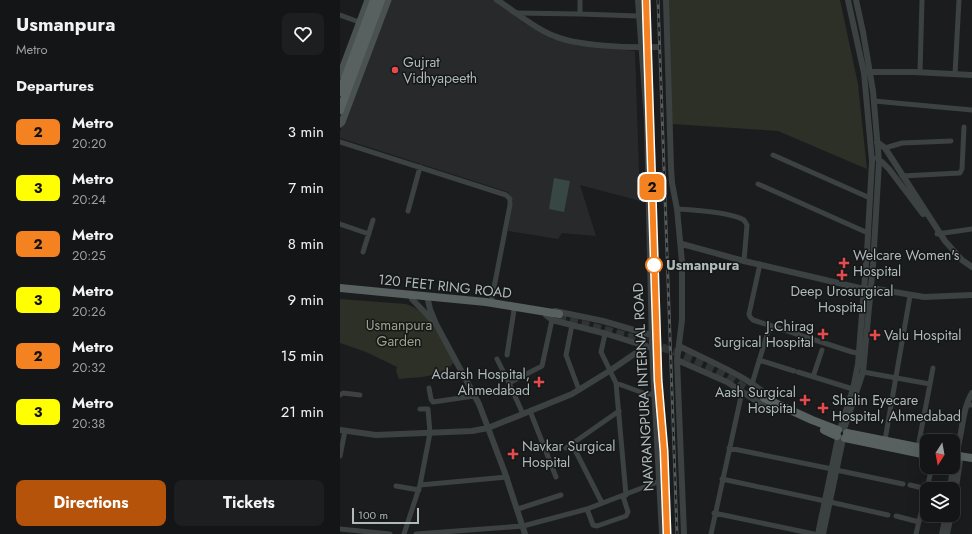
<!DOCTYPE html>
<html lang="en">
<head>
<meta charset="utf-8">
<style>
  :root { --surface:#141516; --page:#1d1e1f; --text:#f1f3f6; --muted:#9d9fa1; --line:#333435; --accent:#b45309 }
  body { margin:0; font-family:Jost,sans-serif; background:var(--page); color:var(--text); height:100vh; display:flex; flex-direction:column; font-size:15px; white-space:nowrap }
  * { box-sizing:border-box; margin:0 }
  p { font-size:13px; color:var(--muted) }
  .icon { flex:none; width:22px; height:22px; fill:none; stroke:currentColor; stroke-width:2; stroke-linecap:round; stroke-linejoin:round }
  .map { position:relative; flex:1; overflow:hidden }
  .panel { display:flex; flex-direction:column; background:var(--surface); width:340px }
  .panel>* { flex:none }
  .badge { padding:0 8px; border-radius:6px; font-size:14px; line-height:26px }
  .needle { width:26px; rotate:191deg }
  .buttons { position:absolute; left:580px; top:434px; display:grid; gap:8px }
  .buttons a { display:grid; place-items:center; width:40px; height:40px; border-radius:8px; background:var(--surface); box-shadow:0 4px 16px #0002,0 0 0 1px var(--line); font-size:20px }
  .scale { position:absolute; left:12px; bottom:10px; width:67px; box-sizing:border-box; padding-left:4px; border:2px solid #afbbbb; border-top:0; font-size:11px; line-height:14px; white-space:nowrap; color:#afbbbb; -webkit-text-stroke:3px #161718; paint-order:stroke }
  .map>.badge { position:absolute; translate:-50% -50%; box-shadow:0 0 0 2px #fff }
  h2 { padding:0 16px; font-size:15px; line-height:36px }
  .round { display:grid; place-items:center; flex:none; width:42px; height:42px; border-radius:8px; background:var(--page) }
  .head { display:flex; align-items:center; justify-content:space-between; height:68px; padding:0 16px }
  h1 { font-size:19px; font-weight:700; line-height:30px }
  .primary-button { display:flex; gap:8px; margin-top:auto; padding:8px 16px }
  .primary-button a { flex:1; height:46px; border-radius:8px; background:var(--accent); color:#fff; font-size:16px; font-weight:700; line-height:46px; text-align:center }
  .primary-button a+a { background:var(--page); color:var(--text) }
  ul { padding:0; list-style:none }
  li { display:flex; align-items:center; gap:12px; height:56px; padding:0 16px }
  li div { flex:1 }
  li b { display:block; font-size:15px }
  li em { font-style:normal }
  li .badge { min-width:44px; font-weight:700; text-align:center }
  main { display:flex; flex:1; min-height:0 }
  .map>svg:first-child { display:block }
  .built { fill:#27292a }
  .green { fill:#2c3027 }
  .water { fill:#364744 }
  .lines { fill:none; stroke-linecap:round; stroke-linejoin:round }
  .primary-tunnel { stroke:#313435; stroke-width:8; stroke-dasharray:8 4; stroke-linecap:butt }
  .minor { stroke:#3c4142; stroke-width:5 }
  .tertiary { stroke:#3c4142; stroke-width:6 }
  .secondary { stroke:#4a5152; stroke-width:7 }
  .primary { stroke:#586060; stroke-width:8 }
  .rail-casing { stroke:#555c5d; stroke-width:3 }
  .rail { stroke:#161718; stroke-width:1.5; stroke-dasharray:4.5; stroke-linecap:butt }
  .line-casing { stroke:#fff; stroke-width:9 }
  .line { stroke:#f58220; stroke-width:6 }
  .poi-dot { fill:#e54b4d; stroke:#161718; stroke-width:1.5 }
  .stop-dot { fill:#fff; stroke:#f58220; stroke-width:2 }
  .labels { text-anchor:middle; stroke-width:3; stroke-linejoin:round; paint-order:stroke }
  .poi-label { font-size:14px; fill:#afbbbb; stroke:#161718; text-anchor:start }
  .stop-label { font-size:14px; font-weight:bold; fill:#afbbbb; stroke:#161718; text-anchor:start }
  .street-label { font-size:14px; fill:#afbbbb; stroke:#161718 }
  .park-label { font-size:14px; fill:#99a587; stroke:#161718 }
</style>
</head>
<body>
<main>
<section class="panel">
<div class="head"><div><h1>Usmanpura</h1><p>Metro</p></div><a class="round"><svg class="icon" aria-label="heart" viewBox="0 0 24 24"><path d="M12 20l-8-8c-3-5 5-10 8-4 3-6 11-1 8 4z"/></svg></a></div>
<h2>Departures</h2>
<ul>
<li><span class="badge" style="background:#f58220;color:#111">2</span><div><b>Metro</b><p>20:20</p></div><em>3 min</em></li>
<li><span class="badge" style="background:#ff0;color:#111">3</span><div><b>Metro</b><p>20:24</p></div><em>7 min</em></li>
<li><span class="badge" style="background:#f58220;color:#111">2</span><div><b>Metro</b><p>20:25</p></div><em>8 min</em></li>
<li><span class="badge" style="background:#ff0;color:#111">3</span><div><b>Metro</b><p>20:26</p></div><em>9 min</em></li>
<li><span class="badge" style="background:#f58220;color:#111">2</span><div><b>Metro</b><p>20:32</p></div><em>15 min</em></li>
<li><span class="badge" style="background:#ff0;color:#111">3</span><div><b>Metro</b><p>20:38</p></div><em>21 min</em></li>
</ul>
<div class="primary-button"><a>Directions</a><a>Tickets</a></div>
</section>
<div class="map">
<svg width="632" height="534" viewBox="0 0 632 534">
  <rect width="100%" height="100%" fill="#1b1c1d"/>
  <path class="built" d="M49,0H154L163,6L184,23L212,39L249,46L295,51L300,201L240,185L256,236L222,233L218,239L168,231L173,200L168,192L0,138V132Z"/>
  <path class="green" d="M327,0H500L518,84L527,169L438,131L332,124Z
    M0,299L66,304C91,312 102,340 114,362C104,378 76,377 59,379L56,371L57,367L26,352L0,343Z"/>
  <path class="water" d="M214,178L230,181L224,212L209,209Z"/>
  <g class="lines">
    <path class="primary-tunnel" d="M218,318C261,329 304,339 345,356C374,367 401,385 427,403"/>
    <path class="minor" d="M240,0V14L298,16
      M177,13L240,14
      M0,15L19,22
      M580,72L582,0
      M615,74L619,0
      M534,101L632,110
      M0,142L166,195L170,199V205L151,303
      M545,148L562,143L611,141
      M433,155L530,198
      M562,176L620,173L622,169L624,127
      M418,184L528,233
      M337,209C355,210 390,212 404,220L407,225L404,261
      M68,211L80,167
      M0,224L29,234
      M597,234L632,229
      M23,252L33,220
      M420,264L409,314L410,317L413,320L512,352L523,354
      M232,325L226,355L239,390
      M265,334L261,352L276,383L286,495
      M167,355L174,310
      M157,359L169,383
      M419,360L454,371
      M458,372L516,390
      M523,372L590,384L578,447
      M473,377L482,350
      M276,383L306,394H314
      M412,384L430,325
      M590,384L593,368
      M89,388L91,399L93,402L134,396
      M0,395L3,393L20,395
      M630,405H632
      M80,409H88L90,433L80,485L167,477
      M190,411L216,477
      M183,414L169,383L202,366L212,320
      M545,440L570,296
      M232,444L262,503
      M226,448L279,411
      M389,448L492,469
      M0,456L5,431
      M496,470L563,484
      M382,479L485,501
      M570,485L587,489
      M56,486L79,490
      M490,502L548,515
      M178,509L221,495
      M247,509L253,525L257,526L286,516L288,512L283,496
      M374,513L474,534
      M556,516L579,522
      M0,529L50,534
      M64,534L80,485
      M76,534L183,526L247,509L320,481
      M371,534L402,392
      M576,534L592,467"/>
    <path class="tertiary" d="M157,0C176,12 193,28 214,36C238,46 289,48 317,47
      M298,0L307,121L312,348L322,534
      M326,0L331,167L332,183L337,209L342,262V320L337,360L344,534
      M527,72H574L632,75
      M537,142L545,148L605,241L622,260L632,267
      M537,158L543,163L549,169L583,214
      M342,244L404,261L524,289L531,288L584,297L632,295
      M71,295L72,299L92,320
      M87,296L90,309L96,324L139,404L165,473L185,534
      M215,311L263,321L311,335
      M206,315L212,320L267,334L308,347
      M339,346C367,360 414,379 434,402
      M337,360L387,382L421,404L437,409
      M500,429L513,389L518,364L527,252L532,161L524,73L508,0
      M504,429L523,372L533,265L539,162L533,91L523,32L516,0
      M0,430L36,435L132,431L148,428L232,394L271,370L306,346
      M615,456C623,436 621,411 632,393
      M610,489L614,460
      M613,506L620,461
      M478,534L498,438
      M483,534L503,439
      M602,534L606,515
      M607,534L611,515"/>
    <path class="secondary" d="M0,75L28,0
      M0,124L2,122L48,0"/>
    <path class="primary" d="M0,92L34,0
      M0,110L41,0
      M0,288L146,302L219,314
      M424,398L472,420L498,430
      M484,430L497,436
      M507,433L587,449
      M505,438L587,455
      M613,455L632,458"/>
    <g class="rail-casing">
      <path id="rail" d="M306,0L318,379L324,451L327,534
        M318,0L337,534"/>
    </g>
    <use href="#rail" class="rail"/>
  </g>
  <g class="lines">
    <g class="line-casing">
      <path id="line" d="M306,0L318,380L324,451L327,534"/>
    </g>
    <use href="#line" class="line"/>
  </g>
  <g class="poi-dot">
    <circle cx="55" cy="70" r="4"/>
    <path d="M502 257h4v4h4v4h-4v4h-4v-4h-4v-4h4z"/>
    <path d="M500 269h4v4h4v4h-4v4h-4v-4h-4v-4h4z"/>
    <path d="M481 328h4v4h4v4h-4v4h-4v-4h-4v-4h4z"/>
    <path d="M533 329h4v4h4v4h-4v4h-4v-4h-4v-4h4z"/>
    <path d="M197 376h4v4h4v4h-4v4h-4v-4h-4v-4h4z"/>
    <path d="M463 394h4v4h4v4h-4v4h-4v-4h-4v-4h4z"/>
    <path d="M481 402h4v4h4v4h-4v4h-4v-4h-4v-4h4z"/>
    <path d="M171 448h4v4h4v4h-4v4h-4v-4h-4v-4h4z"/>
  </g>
  <circle class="stop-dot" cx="314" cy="265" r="8"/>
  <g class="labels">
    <g class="poi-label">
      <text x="63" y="67">Gujrat<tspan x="63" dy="16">Vidhyapeeth</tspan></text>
      <text x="513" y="260">Welcare Women's<tspan x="513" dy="16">Hospital</tspan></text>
      <text x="502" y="296" text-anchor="middle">Deep Urosurgical<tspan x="502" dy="16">Hospital</tspan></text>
      <text x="474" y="331" text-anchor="end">J.Chirag<tspan x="474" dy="16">Surgical Hospital</tspan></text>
      <text x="544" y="340">Valu Hospital</text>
      <text x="190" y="379" text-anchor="end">Adarsh Hospital,<tspan x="190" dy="16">Ahmedabad</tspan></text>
      <text x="456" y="397" text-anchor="end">Aash Surgical<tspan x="456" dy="16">Hospital</tspan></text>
      <text x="492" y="405">Shalin Eyecare<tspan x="492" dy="16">Hospital, Ahmedabad</tspan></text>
      <text x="182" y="451">Navkar Surgical<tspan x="182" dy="16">Hospital</tspan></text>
    </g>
    <g class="stop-label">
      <text x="326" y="270">Usmanpura</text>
    </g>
    <g class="street-label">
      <text transform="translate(105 286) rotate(6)" y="5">120 FEET RING ROAD</text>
      <text transform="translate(303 387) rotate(-93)" y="5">NAVRANGPURA INTERNAL ROAD</text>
    </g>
    <g class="park-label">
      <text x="59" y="330">Usmanpura<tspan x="59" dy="16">Garden</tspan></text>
    </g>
  </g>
</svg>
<div class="buttons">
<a><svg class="needle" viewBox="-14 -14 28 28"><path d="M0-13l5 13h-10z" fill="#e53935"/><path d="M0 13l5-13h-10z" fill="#9d9fa1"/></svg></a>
<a><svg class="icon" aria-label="layers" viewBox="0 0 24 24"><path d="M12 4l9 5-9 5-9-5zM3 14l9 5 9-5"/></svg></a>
</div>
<div class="scale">100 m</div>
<b class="badge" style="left:312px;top:187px;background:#f58220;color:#111">2</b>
</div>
</main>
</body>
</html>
